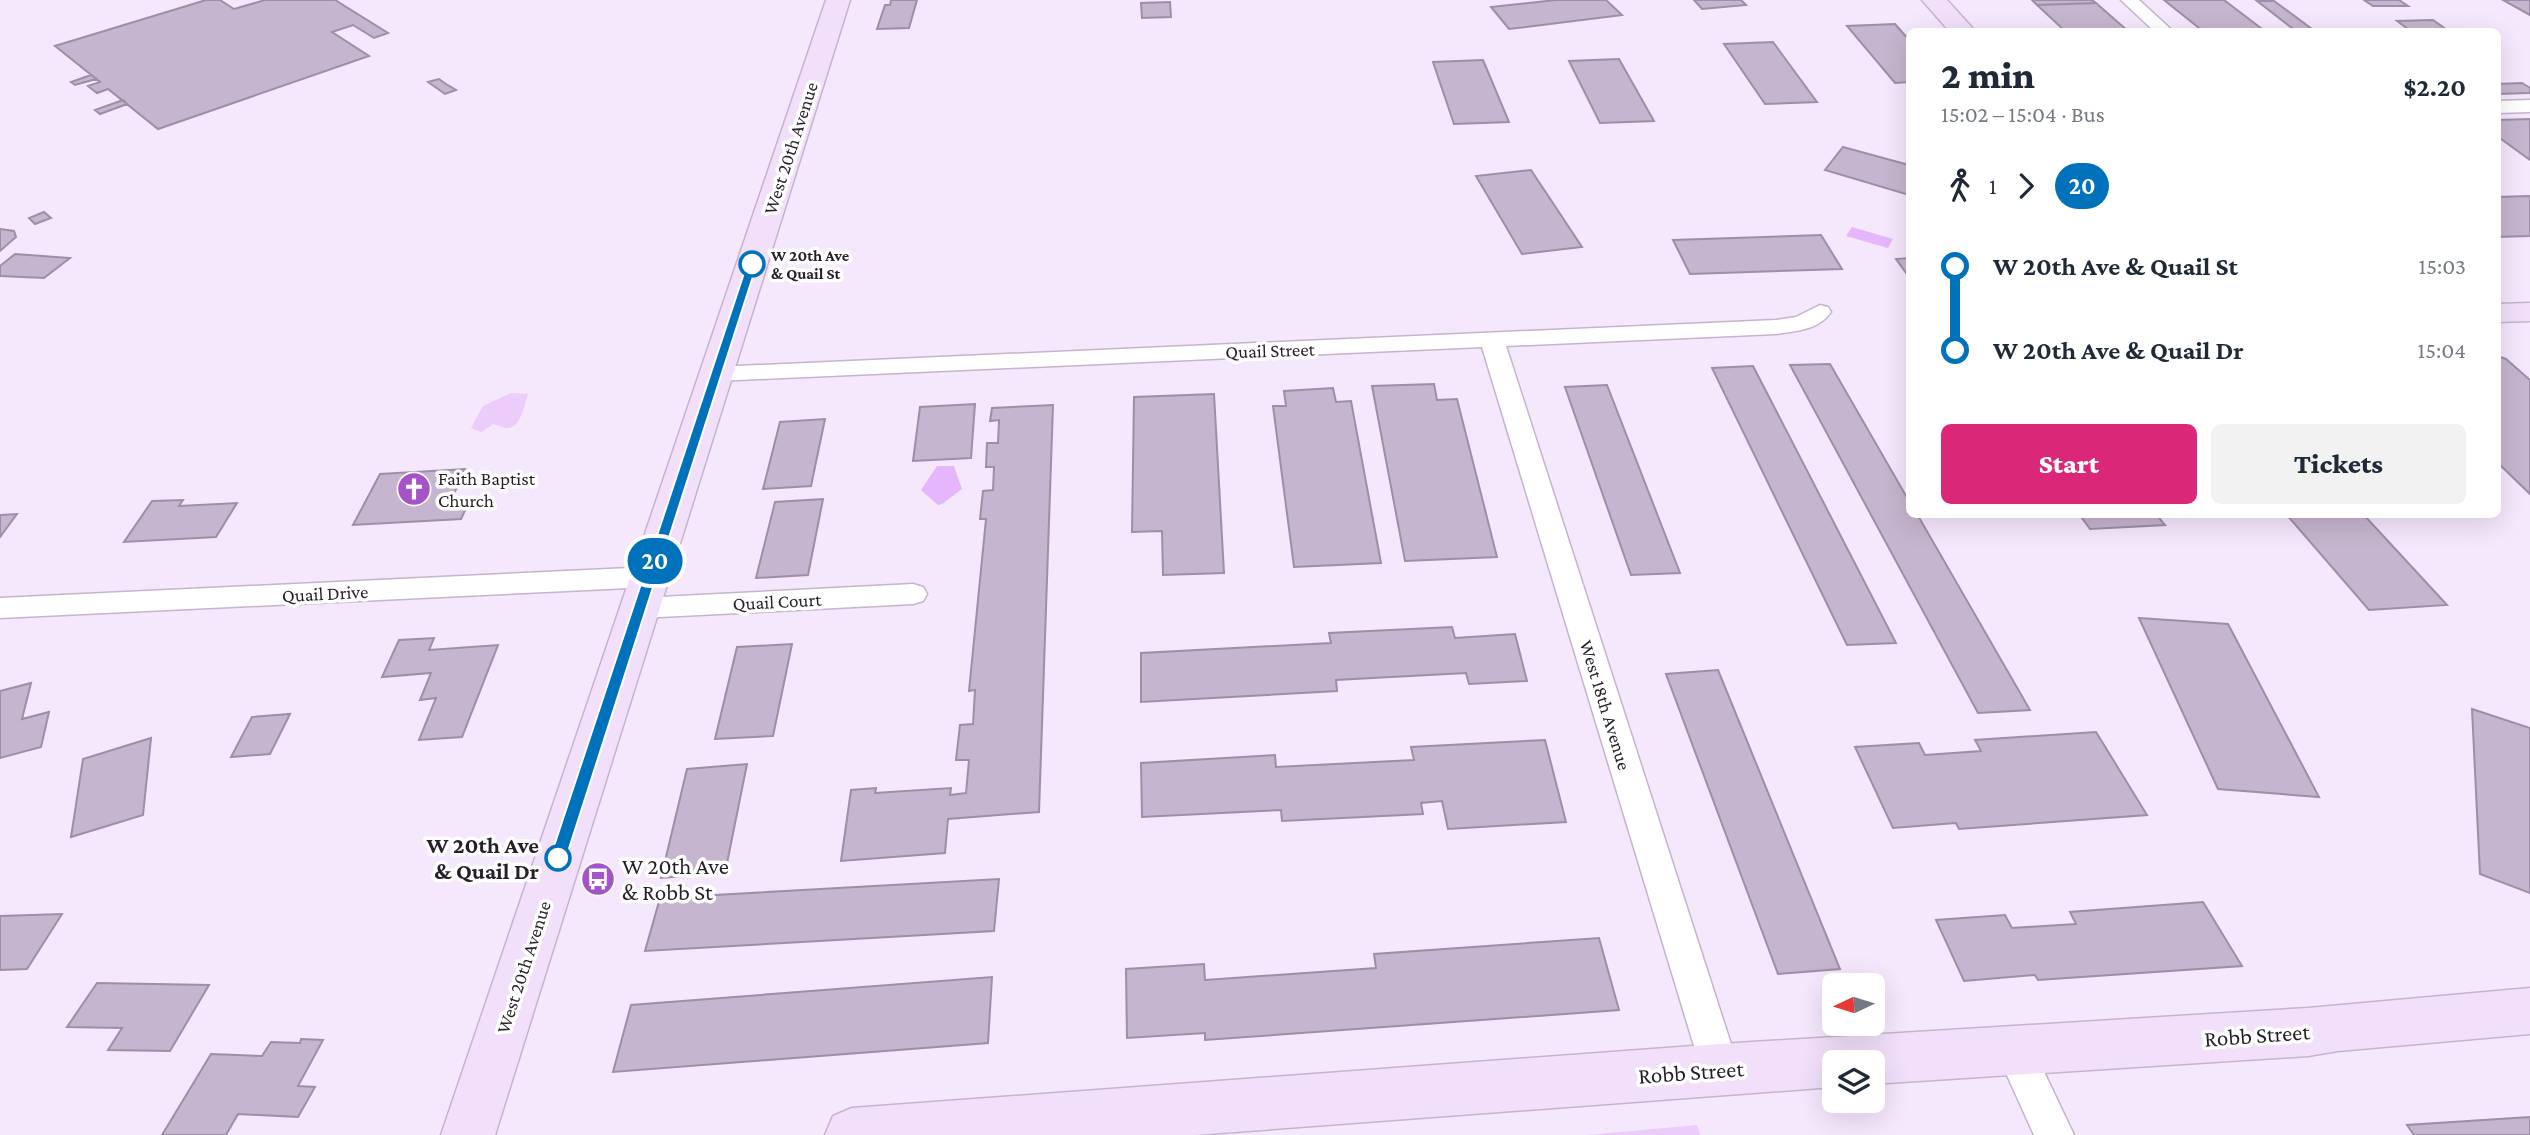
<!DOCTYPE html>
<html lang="en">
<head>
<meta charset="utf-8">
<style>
  :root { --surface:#fff; --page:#f2f2f3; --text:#1f2937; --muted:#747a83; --accent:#db2777 }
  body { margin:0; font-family:"Crimson Pro",serif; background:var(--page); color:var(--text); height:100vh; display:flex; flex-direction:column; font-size:26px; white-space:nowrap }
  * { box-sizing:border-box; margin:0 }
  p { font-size:23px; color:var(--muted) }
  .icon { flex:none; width:38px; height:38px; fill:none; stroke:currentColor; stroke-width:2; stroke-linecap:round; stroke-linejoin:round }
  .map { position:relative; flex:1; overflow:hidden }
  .details { position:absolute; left:1906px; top:28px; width:595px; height:490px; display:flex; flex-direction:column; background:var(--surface); border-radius:10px; box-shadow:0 7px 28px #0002 }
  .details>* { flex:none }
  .badge { padding:0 14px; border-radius:23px; font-size:24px; line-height:46px }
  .needle { width:46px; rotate:266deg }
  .buttons { position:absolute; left:1822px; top:973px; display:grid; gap:14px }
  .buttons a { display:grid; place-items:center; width:63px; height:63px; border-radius:10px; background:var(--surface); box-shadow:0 7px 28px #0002; font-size:35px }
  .map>.badge { position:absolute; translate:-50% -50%; box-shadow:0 0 0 4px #fff }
  .legs { display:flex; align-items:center; gap:10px; height:77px; padding:0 35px; font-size:23px }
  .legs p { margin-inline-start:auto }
  .headline { display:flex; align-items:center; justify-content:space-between; height:119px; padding:0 35px }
  h1 { font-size:38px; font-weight:800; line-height:52px }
  .cta { display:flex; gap:14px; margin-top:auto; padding:14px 35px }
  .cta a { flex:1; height:80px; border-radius:10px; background:var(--accent); color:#fff; font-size:28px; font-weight:800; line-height:80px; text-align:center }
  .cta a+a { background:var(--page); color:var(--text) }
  ul { padding:0 35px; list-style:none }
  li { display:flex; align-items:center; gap:24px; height:84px; font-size:26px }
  li i { display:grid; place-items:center; width:10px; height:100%; margin:0 9px; background:currentColor }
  li i::after { content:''; width:18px; height:18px; margin:-9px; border:5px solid; border-radius:50%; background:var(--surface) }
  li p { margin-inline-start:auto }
  li:first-child i { background:linear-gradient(#0000 50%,currentColor 0) }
  li:last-child i { background:linear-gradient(currentColor 50%,#0000 0) }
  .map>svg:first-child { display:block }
  .green { fill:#ebccfb }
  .water { fill:#e5b6fc }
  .building { fill:#c5b5ce; stroke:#9e8ea7; stroke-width:2 }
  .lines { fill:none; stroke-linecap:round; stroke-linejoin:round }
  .street-casing { stroke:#c5b4cd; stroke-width:3 }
  .secondary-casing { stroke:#c5b4cd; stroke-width:3 }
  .street { fill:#fff; fill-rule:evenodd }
  .secondary { fill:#f2e0fa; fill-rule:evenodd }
  .line-1 { fill:#0072bc; stroke:#fff; stroke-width:2 }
  .stop-1-dot { fill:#fff; stroke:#0072bc; stroke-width:3.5 }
  .labels { text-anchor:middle; stroke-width:7; stroke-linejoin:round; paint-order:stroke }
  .far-stop-label { font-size:16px; font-weight:bold; fill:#261f29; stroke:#fff; text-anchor:start }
  .street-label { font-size:19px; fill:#261f29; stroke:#fff }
  .poi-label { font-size:19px; fill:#261f29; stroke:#fff; text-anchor:start }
  .near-stop-label { font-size:23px; font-weight:bold; fill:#261f29; stroke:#fff; text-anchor:end }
  .near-poi-label { font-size:23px; fill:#261f29; stroke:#fff; text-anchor:start }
  .near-street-label { font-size:23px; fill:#261f29; stroke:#fff }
</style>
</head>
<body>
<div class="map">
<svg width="2530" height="1135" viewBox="0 0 2530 1135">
  <rect width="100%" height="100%" fill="#f5e7fc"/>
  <path class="green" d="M511,393L528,394C524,405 521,430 505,428C501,427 497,425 493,424L482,432L471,428L483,406Z
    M1697,1125L1700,1135H1587Z"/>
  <path class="water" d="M1852,227L1893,239L1888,248L1846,236Z
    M937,466H954L962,489L942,504L938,505L921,490Z"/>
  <path class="building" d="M206,0H220L234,9L265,0H335L388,33L374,38L353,25L332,32L369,56L158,129L108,89L97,93L88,86L100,82L55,46Z
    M891,0H917L909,28L877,29L885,5H890Z
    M1556,0H1606L1622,15L1509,29L1491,7Z
    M1694,0H1741L1746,5L1702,9Z
    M2032,0H2092L2096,3L2037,5Z
    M2164,0H2224L2266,32H2204Z
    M2364,0H2399L2408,6H2373Z
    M2503,0H2530V15Z
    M2257,1H2274L2316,32H2297Z
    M1170,2L1171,17L1142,18L1141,3Z
    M2096,3L2129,32H2066L2037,5Z
    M2433,20L2450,32H2412L2397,21Z
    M1895,24L1909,40V82L1895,83L1847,26Z
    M1773,42L1817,102L1765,104L1724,44Z
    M1619,59L1654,121L1600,123L1569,61Z
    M1483,60L1509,122L1454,124L1433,62Z
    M91,75L96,79L75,85L71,82Z
    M439,79L446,84L456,90L445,94L428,82Z
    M2522,83L2530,88V93L2497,94V84Z
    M123,100L127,104L100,114L95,110Z
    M2530,119V160L2497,136V120Z
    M1843,147L1909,165V195L1825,170Z
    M1531,170L1582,247L1522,254L1476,176Z
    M2530,196V236L2497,237V197Z
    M44,212L51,218L35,224L29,218Z
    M0,229L14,231L16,237L0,251Z
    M1821,235L1842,269L1690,274L1673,240Z
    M15,254L70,258L44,278L0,276V266Z
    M1909,258V277L1896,259Z
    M2497,356L2506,359L2530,380V494L2497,462Z
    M1830,364L1909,501V514H1917L2030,710L1978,713L1790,365Z
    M1753,366L1896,643L1847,645L1712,368Z
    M1434,384L1437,400L1457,399L1497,557L1405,561L1372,386Z
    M1607,385L1680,573L1631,575L1565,387Z
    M1333,388L1336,402L1351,401L1381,563L1294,567L1273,406H1286L1284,391Z
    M1214,394L1224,573L1163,575L1162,531L1132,532L1134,397Z
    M975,404L971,458L913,461L920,407Z
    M1053,405L1039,812L948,819L945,853L841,861L851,790L876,788L875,793L951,788L950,795L966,793L969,760H956L960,725L973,724L975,690L969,691L986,519H980L983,491L993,490L994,467H986L987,443H998L999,420L990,421L992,408Z
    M825,419L811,486L763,489L780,422Z
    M465,469L449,505L468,504L461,519L353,525L380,474Z
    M823,499L808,575L756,578L775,502Z
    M183,500L179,506L237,503L216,537L124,542L152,501Z
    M17,514L0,537V515Z
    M2079,514H2156L2165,525L2090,529Z
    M2286,514H2363L2447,605L2369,610Z
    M2139,618L2228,624L2319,797L2218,789Z
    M1452,627L1455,638L1515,634L1527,681L1469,684L1466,673L1336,680L1337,691L1141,702V653L1331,643L1329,633Z
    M434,638L429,650L498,645L462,737L419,740L436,698L420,700L431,673L382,677L399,640Z
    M792,644L773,736L715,739L737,647Z
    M1718,670L1840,969L1778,974L1666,674Z
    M31,683L22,719L49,712L41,747L0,758V691Z
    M2472,709L2530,728V893L2480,874Z
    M290,714L270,754L231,757L252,717Z
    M2096,732L2147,815L1959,829L1956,823L1893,828L1855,747L1919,743L1925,755L1981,751L1975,740Z
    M151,738L143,815L71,837L83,759Z
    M1545,740L1566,822L1448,829L1442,801L1421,803L1423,814L1282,821L1281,810L1142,817L1141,763L1275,755L1276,767L1414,760L1411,747Z
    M747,764L725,873L661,878L687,769Z
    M999,879L994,931L645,951L660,898Z
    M2203,902L2242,966L2038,980L2035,975L1964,981L1936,920L2005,915L2012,928L2076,924L2070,912Z
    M62,914L27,969L0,970V916Z
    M1599,938L1619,1010L1205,1040V1033L1127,1038L1126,969L1204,964L1205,980L1376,968L1374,954Z
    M992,977L988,1043L613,1072L631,1005Z
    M97,983L209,985L170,1051L108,1050L122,1028L67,1027Z
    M301,1039L323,1040L298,1086L315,1087L298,1117L238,1114L226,1135H162L211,1054L262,1056L271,1042L300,1043Z
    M2530,1117V1135H2414L2407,1125Z"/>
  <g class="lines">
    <g class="street-casing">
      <path id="street" d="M2121,0H2139L2174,32H2155Z
        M2530,100V112L2497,113V101Z
        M1820,305L1828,307L1831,312C1819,330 1796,331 1776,334L1506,346L1739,1069L1733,1082L1720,1087L1707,1082L1701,1069L1482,347L716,381L707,379L704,374L707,369L716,367L1776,320L1796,317Z
        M650,567L660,570L664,577L660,584L650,587L0,618V598Z
        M913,584L923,587L927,594L923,601L913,604L640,618L630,615L626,608L630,601L640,598Z
        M2015,1033L2028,1038L2074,1135H2034L1996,1051L2002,1038Z"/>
    </g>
    <g class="secondary-casing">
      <path id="secondary" d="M826,0H850L495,1135H441Z
        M1922,0H1947L1976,32H1950Z
        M2530,303V321L2497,322V304Z
        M2530,988V1034L2338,1051L2308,1056L1872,1084V1062H1834V1087L1194,1135H825L833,1116L852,1108L1720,1044L2308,1008Z"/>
    </g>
    <use href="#street" class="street"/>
    <use href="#secondary" class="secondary"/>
  </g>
  <path class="line-1" d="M752,261L757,264L566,858L564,863H552L550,858L747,264Z"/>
  <defs>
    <g id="church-disc" transform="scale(1.75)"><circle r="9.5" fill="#a354c6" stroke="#fff"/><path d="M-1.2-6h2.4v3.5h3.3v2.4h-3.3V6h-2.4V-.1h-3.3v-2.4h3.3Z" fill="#fff"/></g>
    <g id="bus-disc" transform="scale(1.75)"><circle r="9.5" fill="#a354c6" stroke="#fff"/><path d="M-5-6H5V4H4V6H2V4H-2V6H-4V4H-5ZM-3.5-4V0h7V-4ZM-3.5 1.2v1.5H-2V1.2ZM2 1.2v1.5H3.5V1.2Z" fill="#fff"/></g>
  </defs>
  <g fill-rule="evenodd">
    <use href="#church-disc" x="414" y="489"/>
    <use href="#bus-disc" x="598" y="879"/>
  </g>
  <g class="stop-1-dot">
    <circle cx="752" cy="264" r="12"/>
    <circle cx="558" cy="858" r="12"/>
  </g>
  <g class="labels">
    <g class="far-stop-label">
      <text x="771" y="261">W 20th Ave<tspan x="771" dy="18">&amp; Quail St</tspan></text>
    </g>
    <g class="street-label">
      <text transform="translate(790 148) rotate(-72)" y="7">West 20th Avenue</text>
      <text transform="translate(1270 350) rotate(-2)" y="7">Quail Street</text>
      <text transform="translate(325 593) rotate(-3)" y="7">Quail Drive</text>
      <text transform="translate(777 601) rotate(-3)" y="7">Quail Court</text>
      <text transform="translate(1606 705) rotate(73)" y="7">West 18th Avenue</text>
      <text transform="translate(523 967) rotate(-72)" y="7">West 20th Avenue</text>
    </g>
    <g class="poi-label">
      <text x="438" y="485">Faith Baptist<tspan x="438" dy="22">Church</tspan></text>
    </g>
    <g class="near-stop-label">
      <text x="539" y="853">W 20th Ave<tspan x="539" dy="26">&amp; Quail Dr</tspan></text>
    </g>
    <g class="near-poi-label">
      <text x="622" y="874">W 20th Ave<tspan x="622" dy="26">&amp; Robb St</tspan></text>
    </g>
    <g class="near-street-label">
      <text transform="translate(2257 1035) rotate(-4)" y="8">Robb Street</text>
      <text transform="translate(1691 1072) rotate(-4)" y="8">Robb Street</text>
    </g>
  </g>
</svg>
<div class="buttons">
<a><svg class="needle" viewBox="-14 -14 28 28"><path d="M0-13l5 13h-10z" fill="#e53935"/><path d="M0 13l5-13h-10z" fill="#747a83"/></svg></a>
<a><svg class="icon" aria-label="layers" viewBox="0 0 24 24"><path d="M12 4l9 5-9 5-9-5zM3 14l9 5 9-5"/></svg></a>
</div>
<b class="badge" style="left:655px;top:561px;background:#0072bc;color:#fff">20</b>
<section class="details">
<div class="headline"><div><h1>2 min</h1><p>15:02 – 15:04 · Bus</p></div><b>$2.20</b></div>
<div class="legs"><svg class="icon" aria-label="walk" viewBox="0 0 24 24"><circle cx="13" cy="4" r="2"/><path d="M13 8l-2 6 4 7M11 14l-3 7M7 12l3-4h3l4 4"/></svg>1<svg class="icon" aria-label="forward" viewBox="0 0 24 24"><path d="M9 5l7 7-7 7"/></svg><b class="badge" style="background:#0072bc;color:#fff">20</b></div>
<ul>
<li><i style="color:#0072bc"></i><b>W 20th Ave &amp; Quail St</b><p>15:03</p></li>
<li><i style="color:#0072bc"></i><b>W 20th Ave &amp; Quail Dr</b><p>15:04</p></li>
</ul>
<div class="cta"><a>Start</a><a>Tickets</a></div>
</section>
</div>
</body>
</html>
